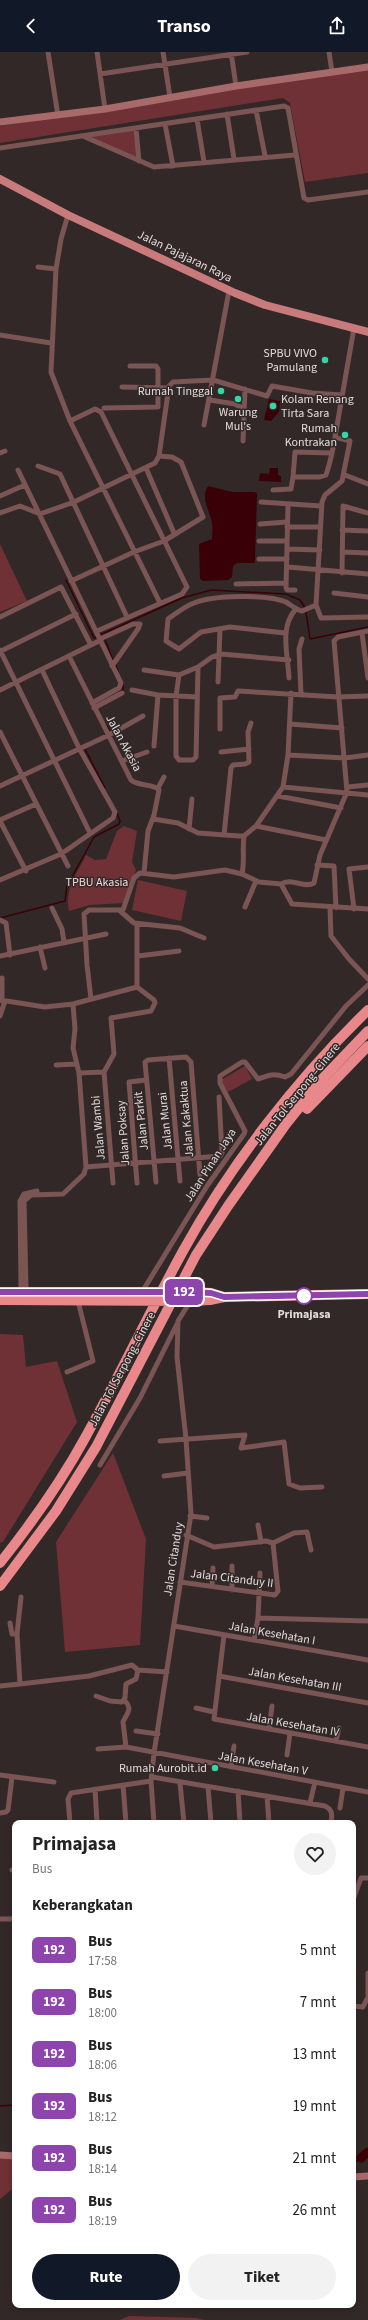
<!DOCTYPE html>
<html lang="id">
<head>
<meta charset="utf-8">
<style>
  :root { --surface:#fff; --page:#f2f2f2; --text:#222; --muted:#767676; --accent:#111827 }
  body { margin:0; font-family:"Source Sans 3",sans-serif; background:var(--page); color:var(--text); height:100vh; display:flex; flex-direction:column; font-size:15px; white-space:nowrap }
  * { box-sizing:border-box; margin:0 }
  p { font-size:13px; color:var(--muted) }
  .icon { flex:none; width:22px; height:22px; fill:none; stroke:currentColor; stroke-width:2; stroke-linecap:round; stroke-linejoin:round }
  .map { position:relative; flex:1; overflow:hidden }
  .side { position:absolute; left:12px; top:1768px; width:344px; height:488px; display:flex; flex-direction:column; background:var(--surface); border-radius:8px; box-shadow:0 2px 6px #0003 }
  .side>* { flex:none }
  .badge { padding:0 8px; border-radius:6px; font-size:14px; line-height:26px }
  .map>.badge { position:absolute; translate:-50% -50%; box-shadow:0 0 0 2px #fff }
  h2 { padding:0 20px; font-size:15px; line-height:36px }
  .round { display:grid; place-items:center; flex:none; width:42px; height:42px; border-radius:21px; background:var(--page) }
  .headline { display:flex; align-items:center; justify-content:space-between; height:68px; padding:0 20px }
  h1 { font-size:19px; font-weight:700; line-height:30px }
  .cta { display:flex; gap:8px; margin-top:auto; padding:8px 20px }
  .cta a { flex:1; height:46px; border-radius:24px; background:var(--accent); color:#fff; font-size:16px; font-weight:700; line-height:46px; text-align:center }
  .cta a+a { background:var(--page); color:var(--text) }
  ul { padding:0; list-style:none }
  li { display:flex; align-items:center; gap:12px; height:52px; padding:0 20px }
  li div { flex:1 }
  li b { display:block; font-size:15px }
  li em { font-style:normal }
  li .badge { min-width:44px; font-weight:700; text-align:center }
  header { display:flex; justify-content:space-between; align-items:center; height:52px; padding:0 20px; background:var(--accent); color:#fff; font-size:18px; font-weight:700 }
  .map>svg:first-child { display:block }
  .green { fill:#6f3135 }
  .water { fill:#3a0007 }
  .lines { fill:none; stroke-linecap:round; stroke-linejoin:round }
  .stream { stroke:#3a0007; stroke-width:1.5 }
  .river { stroke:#3a0007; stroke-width:9 }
  .street { stroke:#7b5454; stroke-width:5 }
  .secondary { stroke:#a7696a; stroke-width:7 }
  .primary { stroke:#c97a7b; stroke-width:8 }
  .highway { stroke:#e8888b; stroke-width:10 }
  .line-casing { stroke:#fff; stroke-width:9 }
  .line { stroke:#8e44ad; stroke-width:6 }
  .poi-dot { fill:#36d4a7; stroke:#322828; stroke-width:1.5 }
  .stop-dot { fill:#fff; stroke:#8e44ad; stroke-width:2 }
  .labels { text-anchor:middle; stroke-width:3; stroke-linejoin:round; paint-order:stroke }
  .street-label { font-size:12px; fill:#e1dbda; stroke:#322828 }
  .poi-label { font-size:12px; fill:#e1dbda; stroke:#322828; text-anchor:end }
  .park-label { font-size:12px; fill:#f4dada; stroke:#322828 }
  .stop-label { font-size:12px; font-weight:bold; fill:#e1dbda; stroke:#322828 }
</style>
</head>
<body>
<header><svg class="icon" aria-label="back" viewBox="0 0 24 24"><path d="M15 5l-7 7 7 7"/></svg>Transo<svg class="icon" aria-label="share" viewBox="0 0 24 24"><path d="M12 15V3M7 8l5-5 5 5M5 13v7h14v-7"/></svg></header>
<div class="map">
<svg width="368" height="2268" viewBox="0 0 368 2268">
  <rect width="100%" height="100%" fill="#322828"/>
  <path class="green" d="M368,16V121L305,130L290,51L283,46L0,91V74Z
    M136,77L139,109L86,85Z
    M0,492L27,549L0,560Z
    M124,774L137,779L132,810L136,818L124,851L90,853L69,859C64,838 77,821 86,803L95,808L106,807L117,779Z
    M138,828L187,839L181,869L132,858Z
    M245,1014L252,1027L228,1040L221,1028Z
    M0,1282L23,1283L26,1315L57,1309L77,1370L3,1490L0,1491Z
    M113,1401L146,1487L140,1593L65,1600L56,1490Z
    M0,2104L15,2105V2135L0,2147Z
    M129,2264L196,2266L204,2268H120Z"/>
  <path class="water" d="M269,347L280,349L279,360L271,369L264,368Z
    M270,416H278V423L281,424V430L259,429L260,421L269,422Z
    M208,434L233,440H255L257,442L255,510L254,511H237L233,514L232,525L228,528L203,529L200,527L199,492L212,487C212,482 213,476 212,471C210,459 200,446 208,434Z"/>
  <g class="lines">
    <path class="stream" d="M66,528L94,586L97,585
      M306,560L310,587L368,575
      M100,583L182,546L211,538L286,542L300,548L305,556
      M104,585L113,608
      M115,611L118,619
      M119,640L123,638V632
      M106,673L109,678
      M85,697L105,736
      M0,866L65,849L67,834L94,785L119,772L120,769L117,761
      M0,2054L15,2053
      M353,2111L361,2106"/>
    <path class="river" d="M361,2106L368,2100"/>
    <path class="street" d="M48,0L58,64
      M97,0L105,57
      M163,0L170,45
      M231,0L236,34
      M329,0L332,20
      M100,22L247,0
      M256,58L265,104
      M227,62L234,107
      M197,67L204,110
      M165,72L173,114
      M136,77L139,109
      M85,85L154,115L295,103
      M0,96L284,54L288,56L304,146L308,148L368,140
      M68,163L61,187L56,217L51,320L70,369L160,551
      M38,215L56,217
      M0,283L51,291
      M122,335L169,336
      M210,348L235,352L244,357
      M104,356L158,355V317L156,314H130
      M70,369L95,357L101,360L187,535L182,542L97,579
      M204,373L229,239
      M243,389L245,337
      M0,401L5,399
      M332,401L295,400L293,425H320L326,423C330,411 333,398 335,385L354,276
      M38,414L60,422L127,565
      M146,416L174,481
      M18,418L121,631L119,636L92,651
      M345,423L368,432
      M273,438L291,437L293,425
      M0,444L25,433
      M261,450L321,454
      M288,453L286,536L287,538H295
      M0,461L20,454L40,462L74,450L155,411L159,404L169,334L173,330L213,328L267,344L272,334L312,341L342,343
      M260,472L287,470
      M287,475H320
      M342,478L368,479
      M259,489H287
      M287,497L320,498
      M342,500L368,501
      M259,507H287
      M288,515L368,522
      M342,521L343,454L368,461
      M71,529L134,500L164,489L203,465L181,410L172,405L159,404
      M236,532L286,531
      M334,541L368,545
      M316,553L321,566L368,565
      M0,565L61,535L91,593
      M285,581L230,575L201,580L179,597L166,589L168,567C177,561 185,554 194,551C213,543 268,542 286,550C291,553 296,558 302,559L316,553L322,450L325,443L342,429L350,389L335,385
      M362,581L368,626
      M100,587L133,572H140L138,577L112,614
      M0,598L90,781
      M1,599L76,562
      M69,604L131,728C139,735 153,731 159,738L154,763L148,779L144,821
      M198,615L196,705L193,708H179L176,704V644L179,623L198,615L212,605L221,602L289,608
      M144,618L179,623
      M289,626C288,603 279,575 296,557
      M218,630L220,578
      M0,638L101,588
      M132,638L158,643L197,645
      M301,642L299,597L302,587
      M94,656L122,641
      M290,672L342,676
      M220,677V646L235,645L238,639L338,645L368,644
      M0,680L68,814
      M154,694L158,643
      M221,700L249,697
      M288,703L345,706L368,703
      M122,709L147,700
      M0,734L109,683L143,664
      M283,735L368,743
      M347,735L368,733
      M158,736L164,725
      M278,744L341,756
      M153,767L178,771L198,781L239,784H244L256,774L283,735L288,703L291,641
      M0,768L36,752
      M0,769L26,819
      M256,774L326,788
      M189,777L192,747
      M224,783L231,716L233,713L245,712L249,710L248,680L251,671
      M317,813L334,814L336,856
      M242,822C245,808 242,797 244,784
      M0,828L61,802L113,766L115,760L79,696L42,618
      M281,832C292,825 304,837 314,831L320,803L347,740L334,589L338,585L368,579
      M245,855L256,829
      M52,856L62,877L64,890
      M330,856L331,884L349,907L368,927
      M354,857L349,817L368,815
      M119,858L134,871L180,876L204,886
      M0,868L6,871L10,903
      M40,895L45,916
      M0,904L106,882
      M138,904L179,899
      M2,926V949
      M137,935V872
      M91,947L87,913L84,862L89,858H123L134,826L140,821L174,825L225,818L242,822L259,830L281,832L292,852L368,857
      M0,948L45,955L73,952
      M0,964L5,949
      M169,1006L180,1129
      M56,1013L76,1012
      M104,1020L114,1002L111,966L151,959L155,951L154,948L137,935
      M104,1020L113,1131
      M79,1021L104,1020
      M86,1115L220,1104L222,1101L219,1045
      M156,1130L145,1010L148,1008L186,1005L191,1010L200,1123
      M137,1131L129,1030L146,1028
      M21,1236L20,1149L24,1142L37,1139
      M26,1236L24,1149L31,1143L63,1142L84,1122L86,1115L79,1021L73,996L75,977L73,952L137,935
      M142,1240L207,1134L244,1082L245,1079L220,1031V1024L242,1010H245L258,1027C269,1023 273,1021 285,1025L291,1022L346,954L368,933
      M67,1320L93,1309L78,1249
      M160,1389L245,1383L241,1396L284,1390L289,1432L300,1436L322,1435
      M100,1413L140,1346L177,1272
      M164,1424L188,1421
      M190,1464L207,1466
      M258,1473L261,1490
      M186,1483L214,1495L266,1489L273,1491
      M273,1491L294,1481L307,1480L311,1498
      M232,1514V1538
      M180,1530L275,1543L278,1539L273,1491
      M212,1534L213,1516
      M258,1566L260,1521
      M10,1571L12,1582H17
      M174,1574L368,1608
      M224,1583L214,1667L368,1695
      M254,1588L258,1566L368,1569
      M219,1624L368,1651
      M20,1632L89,1624L132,1613L138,1618L167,1620
      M0,1634L20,1632L17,1582L21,1545
      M96,1644L110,1649L122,1650L125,1646L126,1632L136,1627L138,1618
      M124,1648C134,1657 126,1662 123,1670L126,1695
      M196,1656L214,1660
      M269,1677L272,1654
      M136,1679L158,1682
      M336,1689L339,1676
      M98,1697L126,1695L368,1740
      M287,1703L290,1681
      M231,1715L234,1694
      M0,1723L54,1730
      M152,1725L325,1754C333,1758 332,1763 331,1771
      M180,1731L184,1771
      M123,1733L126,1771
      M208,1735L211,1771
      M95,1737L97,1771
      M238,1739L240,1771
      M267,1744L269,1771
      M310,1751L314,1734
      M340,1756L343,1736
      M0,1761L6,1760L8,1758L12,1725
      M70,1771L68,1747L71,1741L151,1729
      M154,1771L151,1729L154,1701L191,1462L186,1387L177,1305L178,1269L190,1250
      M12,1818H15
      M353,1848L361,1826H368
      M0,1867H15
      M368,1921V1942
      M353,1954L363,1955L368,1945"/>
    <path class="secondary" d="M0,70L105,57L236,34L368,15
      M0,2103L15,2104
      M353,2125L368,2124"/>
    <path class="primary" d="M0,127L68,163L235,241L265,253L368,280"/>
    <path class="highway" d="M307,1057L368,994
      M0,1240H191L211,1241L224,1245
      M0,1248L190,1249L210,1248L224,1245L368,1242
      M0,1511C31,1472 61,1430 85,1386C119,1325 149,1261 183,1199C230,1113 297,1027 368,958
      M0,1534L56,1459L96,1395L196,1203L228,1154L286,1072L323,1026L368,979"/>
  </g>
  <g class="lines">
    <g class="line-casing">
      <path id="line" d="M0,1240H190L211,1241L224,1245L368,1242"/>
    </g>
    <use href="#line" class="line"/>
  </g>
  <g class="poi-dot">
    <circle cx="325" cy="308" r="4"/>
    <circle cx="221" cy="339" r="4"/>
    <circle cx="238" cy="347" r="4"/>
    <circle cx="273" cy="354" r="4"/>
    <circle cx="345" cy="383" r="4"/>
    <circle cx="215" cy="1716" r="4"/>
  </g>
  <circle class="stop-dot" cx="304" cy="1244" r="8"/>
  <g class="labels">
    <g class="street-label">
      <text transform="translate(185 204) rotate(26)" y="4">Jalan Pajajaran Raya</text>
      <text transform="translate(124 691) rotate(62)" y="4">Jalan Akasia</text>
      <text transform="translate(297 1042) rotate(-51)" y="4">Jalan Tol Serpong–Cinere</text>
      <text transform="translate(186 1067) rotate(-95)" y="4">Jalan Kakaktua</text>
      <text transform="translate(141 1069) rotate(-96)" y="4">Jalan Parkit</text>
      <text transform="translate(165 1069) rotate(-96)" y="4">Jalan Murai</text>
      <text transform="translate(98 1076) rotate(-95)" y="4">Jalan Wambi</text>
      <text transform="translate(123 1081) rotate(-94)" y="4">Jalan Poksay</text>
      <text transform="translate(210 1113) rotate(-57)" y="4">Jalan Pinan Jaya</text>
      <text transform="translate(122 1317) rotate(-62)" y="4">Jalan Tol Serpong–Cinere</text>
      <text transform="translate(173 1507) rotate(-81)" y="4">Jalan Citanduy</text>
      <text transform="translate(232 1526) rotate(7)" y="4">Jalan Citanduy II</text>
      <text transform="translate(272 1581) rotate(10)" y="4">Jalan Kesehatan I</text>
      <text transform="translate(295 1627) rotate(10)" y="4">Jalan Kesehatan III</text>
      <text transform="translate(293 1672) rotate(10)" y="4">Jalan Kesehatan IV</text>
      <text transform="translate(263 1711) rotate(10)" y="4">Jalan Kesehatan V</text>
    </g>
    <g class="poi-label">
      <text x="317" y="305">SPBU VIVO<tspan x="317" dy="14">Pamulang</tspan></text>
      <text x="213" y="343">Rumah Tinggal</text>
      <text x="281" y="351" text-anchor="start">Kolam Renang<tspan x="281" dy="14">Tirta Sara</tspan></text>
      <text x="238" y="364" text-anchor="middle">Warung<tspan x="238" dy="14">Mul's</tspan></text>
      <text x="337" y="380">Rumah<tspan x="337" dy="14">Kontrakan</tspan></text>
      <text x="207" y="1720">Rumah Aurobit.id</text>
    </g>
    <g class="park-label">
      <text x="97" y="834">TPBU Akasia</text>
    </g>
    <g class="stop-label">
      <text x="304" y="1266">Primajasa</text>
    </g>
  </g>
</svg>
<b class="badge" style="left:184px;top:1240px;background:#8e44ad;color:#fff">192</b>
<section class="side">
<div class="headline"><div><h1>Primajasa</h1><p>Bus</p></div><a class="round"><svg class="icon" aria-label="heart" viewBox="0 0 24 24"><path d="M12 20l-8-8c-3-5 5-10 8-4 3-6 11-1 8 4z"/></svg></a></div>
<h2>Keberangkatan</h2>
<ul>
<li><span class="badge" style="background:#8e44ad;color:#fff">192</span><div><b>Bus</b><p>17:58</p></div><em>5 mnt</em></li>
<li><span class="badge" style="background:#8e44ad;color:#fff">192</span><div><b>Bus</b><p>18:00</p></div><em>7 mnt</em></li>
<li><span class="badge" style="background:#8e44ad;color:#fff">192</span><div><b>Bus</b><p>18:06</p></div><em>13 mnt</em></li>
<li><span class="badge" style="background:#8e44ad;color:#fff">192</span><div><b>Bus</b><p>18:12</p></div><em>19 mnt</em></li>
<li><span class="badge" style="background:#8e44ad;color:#fff">192</span><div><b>Bus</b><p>18:14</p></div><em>21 mnt</em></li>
<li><span class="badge" style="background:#8e44ad;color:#fff">192</span><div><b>Bus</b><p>18:19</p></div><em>26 mnt</em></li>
</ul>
<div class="cta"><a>Rute</a><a>Tiket</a></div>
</section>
</div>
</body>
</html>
